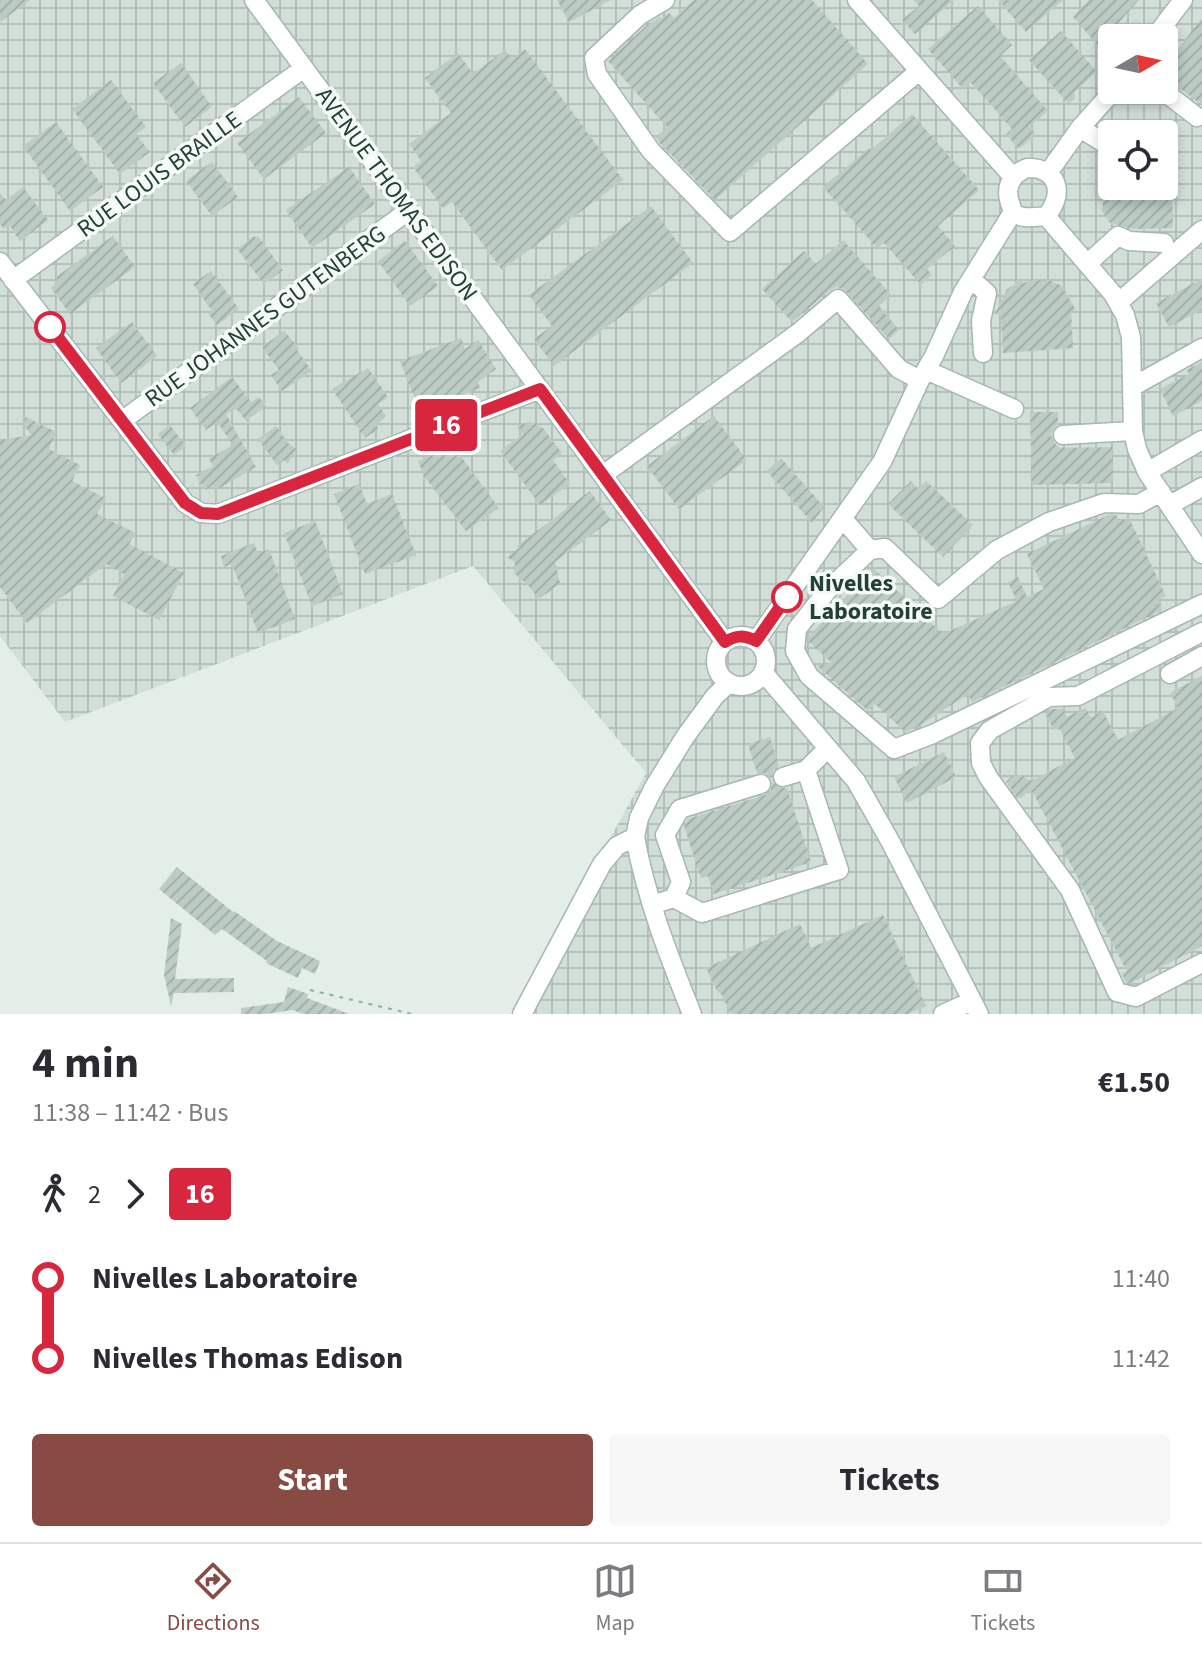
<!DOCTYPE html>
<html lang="en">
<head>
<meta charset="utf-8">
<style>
  :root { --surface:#fff; --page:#f7f7f7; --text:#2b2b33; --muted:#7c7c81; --line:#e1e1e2; --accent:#884b43 }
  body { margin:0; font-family:"Source Sans 3",sans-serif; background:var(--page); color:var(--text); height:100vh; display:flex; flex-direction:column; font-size:30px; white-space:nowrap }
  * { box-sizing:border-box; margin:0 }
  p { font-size:26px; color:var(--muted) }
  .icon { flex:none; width:44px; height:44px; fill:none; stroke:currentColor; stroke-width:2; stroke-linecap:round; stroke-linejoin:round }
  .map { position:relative; height:1014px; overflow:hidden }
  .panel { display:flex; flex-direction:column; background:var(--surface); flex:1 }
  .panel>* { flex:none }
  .badge { padding:0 16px; border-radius:6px; font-size:28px; line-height:52px }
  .needle { width:52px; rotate:81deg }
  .fabs { position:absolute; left:1098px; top:24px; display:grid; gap:16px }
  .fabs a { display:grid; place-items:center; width:80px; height:80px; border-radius:8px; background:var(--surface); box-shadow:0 4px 12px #0003; font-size:40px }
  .map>.badge { position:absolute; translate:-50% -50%; box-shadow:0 0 0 4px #fff }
  .legs { display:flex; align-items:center; gap:12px; height:88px; padding:0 32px; font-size:26px }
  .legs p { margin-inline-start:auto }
  .overview { display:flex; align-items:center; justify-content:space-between; height:136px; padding:0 32px }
  h1 { font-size:44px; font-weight:700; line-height:60px }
  .primary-button { display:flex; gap:16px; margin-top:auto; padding:16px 32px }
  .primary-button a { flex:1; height:92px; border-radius:8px; background:var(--accent); color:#fff; font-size:32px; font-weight:700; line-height:92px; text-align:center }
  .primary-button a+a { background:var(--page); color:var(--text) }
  ul { padding:0 32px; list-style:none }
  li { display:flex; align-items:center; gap:28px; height:80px; font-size:30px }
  li i { display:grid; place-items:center; width:12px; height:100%; margin:0 10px; background:currentColor }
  li i::after { content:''; width:20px; height:20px; margin:-10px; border:6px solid; border-radius:50%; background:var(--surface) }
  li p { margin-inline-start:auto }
  li:first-child i { background:linear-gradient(#0000 50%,currentColor 0) }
  li:last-child i { background:linear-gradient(currentColor 50%,#0000 0) }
  .tab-bar { display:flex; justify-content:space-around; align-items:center; height:112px; border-top:2px solid var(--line); background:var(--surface); font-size:22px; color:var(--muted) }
  .tab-bar a { display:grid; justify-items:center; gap:4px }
  .tab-bar .on { color:var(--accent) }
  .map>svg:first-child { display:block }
  .industrial { fill:url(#industrial-grid); fill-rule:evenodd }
  .building { fill:url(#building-hatch) }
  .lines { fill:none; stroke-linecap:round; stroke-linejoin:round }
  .minor-casing { stroke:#a6b7b0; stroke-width:21 }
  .path { stroke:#83b3a0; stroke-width:2; stroke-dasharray:4 6; stroke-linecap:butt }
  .minor { stroke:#fff; stroke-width:18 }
  .line-1-casing { stroke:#fff; stroke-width:18 }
  .line-1 { stroke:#d7263d; stroke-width:12 }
  .stop-1-dot { fill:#fff; stroke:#d7263d; stroke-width:4 }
  .labels { text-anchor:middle; stroke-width:7; stroke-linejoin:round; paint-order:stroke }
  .street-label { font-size:24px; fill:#224136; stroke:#f5faf7 }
  .stop-label { font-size:24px; font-weight:bold; fill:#224136; stroke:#f5faf7; text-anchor:start }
</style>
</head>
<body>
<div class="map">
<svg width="1202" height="1014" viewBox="0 0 1202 1014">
  <defs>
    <pattern id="industrial-grid" width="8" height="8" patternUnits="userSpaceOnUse" patternTransform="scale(2)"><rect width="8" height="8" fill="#d2ded8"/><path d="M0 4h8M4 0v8" fill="none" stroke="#b4c0ba"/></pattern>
    <pattern id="building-hatch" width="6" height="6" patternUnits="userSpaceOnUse" patternTransform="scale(2)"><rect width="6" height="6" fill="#bcccc4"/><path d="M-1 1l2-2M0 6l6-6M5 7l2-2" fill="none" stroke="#a1b0a9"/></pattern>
  </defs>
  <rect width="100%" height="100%" fill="#e4eee9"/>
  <path class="industrial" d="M0,0H1202V1014H528L605,867L609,840L646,773L473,566L65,722L0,636ZM1112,38H1164V90H1112ZM1112,134H1164V186H1112Z"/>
  <path class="building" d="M0,0H30L0,22Z
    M557,0H611L569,22Z
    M694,0H812L868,64L715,200L660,143L656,137L667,127L608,61L647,25L660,17L662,19L669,13L674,18Z
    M914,0H954L915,34L902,20L919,6Z
    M998,0H1063L1026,32Z
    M1089,0H1139L1108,34L1112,38V62L1073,17Z
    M978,6L1012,45L1000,56L1048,111L1029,127L1036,135L1019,149L1006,134L1012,129L984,97L970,82L963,89L928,49Z
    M1202,18V105L1164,76V67Z
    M1061,31L1097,72L1074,92L1075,99L1068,103L1029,60Z
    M525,49L623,180L502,270L452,202L443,208L413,167L421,161L409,144L451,113L425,78L458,53L473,74L505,50L512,59Z
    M181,63L212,107L185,127L153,83Z
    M111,80L146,127L136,134L150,152L120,174L72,109Z
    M299,97L326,133L264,179L237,143Z
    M912,114L979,190L938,226L955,246L927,269L932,275L921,285L884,243L877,248L823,187L869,148L871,150Z
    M56,122L103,187L70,211L23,146Z
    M1106,159L1112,160V186H1172L1173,228L1132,229L1109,222L1101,209L1103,208L1102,195L1103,181L1101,180Z
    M212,162L238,197L212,216L186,181Z
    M349,167L375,204L312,248L286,210Z
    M23,187L48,220L20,241L9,225L4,229L0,224V193L6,200Z
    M651,206L693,263L554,366L534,339L552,326L529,295Z
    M113,236L135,267L70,314L51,288L59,281L56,277Z
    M254,236L256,238L258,236L283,270L264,284L237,249Z
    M843,240L891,295L879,306L899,330L889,339L843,288L837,287L830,290L792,322L762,289L804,251L816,264Z
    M405,241L438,286L410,306L378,261Z
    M211,271L239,309L217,325L208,313L212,311L193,284Z
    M1047,279L1062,286L1076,310L1071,311L1073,348L1003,353L1001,315L995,314L1007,289L1021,280L1023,283L1033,280L1046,281Z
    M1202,279V310L1169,327L1156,303Z
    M132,322L157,356L121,383L96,348Z
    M284,331L299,348L297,350L312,371L282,391L271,375L279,370L262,347Z
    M461,338L465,349L478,340L496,369L478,382L480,388L420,412L400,361Z
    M1202,362V401L1173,416L1160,389L1189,374L1187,370Z
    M368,368L388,397L378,404L386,416L377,425L378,429L365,438L332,389Z
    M232,377L251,402L259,397L266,406L246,421L236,408L226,414L256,467L216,490L213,485L205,490L196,475L213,466L209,459L233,445L217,422L206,430L190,408Z
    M1030,412H1058V424L1053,429L1051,435L1053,441L1059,448L1112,447L1113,483L1032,485Z
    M714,416L747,460L679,509L647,466Z
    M26,417L56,432L49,449L80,465L72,481L105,498L97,514L135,533L129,544L184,573L159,620L113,596L124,574L106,564L27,623L0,587V440L31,435L23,424Z
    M529,422L542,427L562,453L553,460L570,484L540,505L500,451L523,434L517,426Z
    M170,425L186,446L174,455L158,434Z
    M276,426L289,444L296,449L288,463L284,460L277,465L258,439Z
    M449,449L451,455L457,451L499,508L466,531L424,476L418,461Z
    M781,458L824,507L812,523L767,471Z
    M911,481L918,489L926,481L973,525L943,557L888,504Z
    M359,484L367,504L392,494L416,555L365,574L334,494Z
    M590,491L611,520L555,562L560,583L539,599L528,585L514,573L515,562L507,557L519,548L517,546Z
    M1108,515H1116L1120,522L1129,518L1166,596L1157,600L1162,610L972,702L968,694L919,726L905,732L875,704L868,711L817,666L832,663L808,641V637L873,568L943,634L1017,601L1008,582L1018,577L1027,597L1044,589L1027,554Z
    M315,521L343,594L312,606L284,533Z
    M254,543L258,554L269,549L295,619L258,633L232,564L224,567L221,556Z
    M1202,676V946L1131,983L1126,982L1122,974L1127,971L1031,789L1022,797L1018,798L1006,782L1011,777L1015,775H1020L1031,781L1075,758L1059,728L1054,730L1045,713L1052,709H1063L1067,717L1085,708L1091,718L1103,711L1118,740L1178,708L1170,693Z
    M770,737L779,766L774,769L771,778L764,773H757L748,744Z
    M944,752L956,777L907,803L894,777Z
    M773,782L780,788H787L811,862L714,894L708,876L701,878L684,826L688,819L765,795L770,792Z
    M177,867L233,912L234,911L277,941L320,961L315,974L302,968L298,978L266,963L267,961L222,929L215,935L159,889Z
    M883,915L926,1006L908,1014H731L720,992L718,993L706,968L800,924L811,948Z
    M171,918L182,924L175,979L234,978V992L174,993L171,1006L164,975Z
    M288,987L308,994L307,998L349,1014H304L292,1010L266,1014H241V1008L284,1002Z"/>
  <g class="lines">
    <g class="minor-casing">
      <path id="minor" d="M254,0L725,642
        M665,0L640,15L594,58L597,74L651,151L730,232L919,71
        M857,0L1013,177
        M1154,38L1183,0
        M1162,90L1197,117
        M1080,128L1112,148
        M1027,168C1059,167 1065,195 1046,216C1037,217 1021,220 1013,212C1012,210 1012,208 1011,206C1004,188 1010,175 1027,168Z
        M1048,173L1080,128L1114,90
        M1046,216L1113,294L1125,315L1131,337L1133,431L1137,449L1147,472L1202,554
        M0,262L185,503L201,513L218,514L540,389
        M1087,264L1118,236L1129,241L1164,243
        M971,279L987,293L981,321L983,353
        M13,280L304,68
        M1119,302L1202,230
        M926,370L1014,409
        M1132,387L1202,348
        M123,420L408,211
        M1063,435L1133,431
        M607,472L798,333L838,299L899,369L920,380
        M1147,472L1202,440
        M1170,505L1202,487
        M843,519L870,550L885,548L938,599L997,550L1049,522L1104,503L1139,504L1161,492
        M870,550L827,591L797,629L795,651L809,676L894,749L933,734L1202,604
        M1202,632L1078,696L1049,697L990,730L980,743L981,763L988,777L1070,890L1117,992L1136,997L1202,963
        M716 661a25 25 0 1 1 50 0a25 25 0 1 1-50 0Z
        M756,641L882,462L920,380L934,356L963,292L1013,212
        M763,672L856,781L890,841L979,1014
        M1170,674L1202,656
        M783,777L806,770
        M635,837C646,898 669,957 692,1014
        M674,898L681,882L665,835L680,809L761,784
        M652,905L674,898L702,913L839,870L806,770L828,748
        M522,1014L602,864L617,846L635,837L639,818L654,787L685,737L715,696L729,683
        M943,1014L972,1001"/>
    </g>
    <path class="path" d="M310,990L412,1014"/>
    <use href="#minor" class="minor"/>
  </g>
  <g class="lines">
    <g class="line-1-casing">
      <path id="line-1" d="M50,327L185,503L201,513L218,514L540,389L725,642C736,635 744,635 756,641L787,597"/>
    </g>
    <use href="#line-1" class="line-1"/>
  </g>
  <g class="stop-1-dot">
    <circle cx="50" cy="327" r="14"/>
    <circle cx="787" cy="597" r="14"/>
  </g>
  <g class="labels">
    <g class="street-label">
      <text transform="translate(159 174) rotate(-36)" y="8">RUE LOUIS BRAILLE</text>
      <text transform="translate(397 194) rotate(54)" y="8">AVENUE THOMAS EDISON</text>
      <text transform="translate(265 316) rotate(-36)" y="8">RUE JOHANNES GUTENBERG</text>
    </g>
    <g class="stop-label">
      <text x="809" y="591">Nivelles<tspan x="809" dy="28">Laboratoire</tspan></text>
    </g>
  </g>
</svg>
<div class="fabs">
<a><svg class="needle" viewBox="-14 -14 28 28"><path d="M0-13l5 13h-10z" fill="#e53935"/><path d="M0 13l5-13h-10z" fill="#7c7c81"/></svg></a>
<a><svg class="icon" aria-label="locate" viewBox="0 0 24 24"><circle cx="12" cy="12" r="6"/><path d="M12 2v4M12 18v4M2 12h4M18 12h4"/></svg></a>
</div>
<b class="badge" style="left:446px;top:425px;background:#d7263d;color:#fff">16</b>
</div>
<section class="panel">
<div class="overview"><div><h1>4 min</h1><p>11:38 – 11:42 · Bus</p></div><b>€1.50</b></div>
<div class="legs"><svg class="icon" aria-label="walk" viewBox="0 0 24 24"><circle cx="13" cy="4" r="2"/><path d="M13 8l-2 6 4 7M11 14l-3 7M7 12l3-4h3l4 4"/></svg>2<svg class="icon" aria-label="forward" viewBox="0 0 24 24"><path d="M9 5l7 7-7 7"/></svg><b class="badge" style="background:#d7263d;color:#fff">16</b></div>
<ul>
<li><i style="color:#d7263d"></i><b>Nivelles Laboratoire</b><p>11:40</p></li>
<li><i style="color:#d7263d"></i><b>Nivelles Thomas Edison</b><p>11:42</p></li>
</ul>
<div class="primary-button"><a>Start</a><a>Tickets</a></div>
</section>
<nav class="tab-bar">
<a class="on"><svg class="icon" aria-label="directions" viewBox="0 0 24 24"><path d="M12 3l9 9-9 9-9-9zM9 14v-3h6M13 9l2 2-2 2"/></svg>Directions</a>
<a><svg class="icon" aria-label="map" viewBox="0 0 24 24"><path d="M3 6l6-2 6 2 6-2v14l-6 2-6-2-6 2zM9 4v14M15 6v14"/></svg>Map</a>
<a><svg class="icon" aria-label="tickets" viewBox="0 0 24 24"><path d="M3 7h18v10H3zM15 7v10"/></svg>Tickets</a>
</nav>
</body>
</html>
